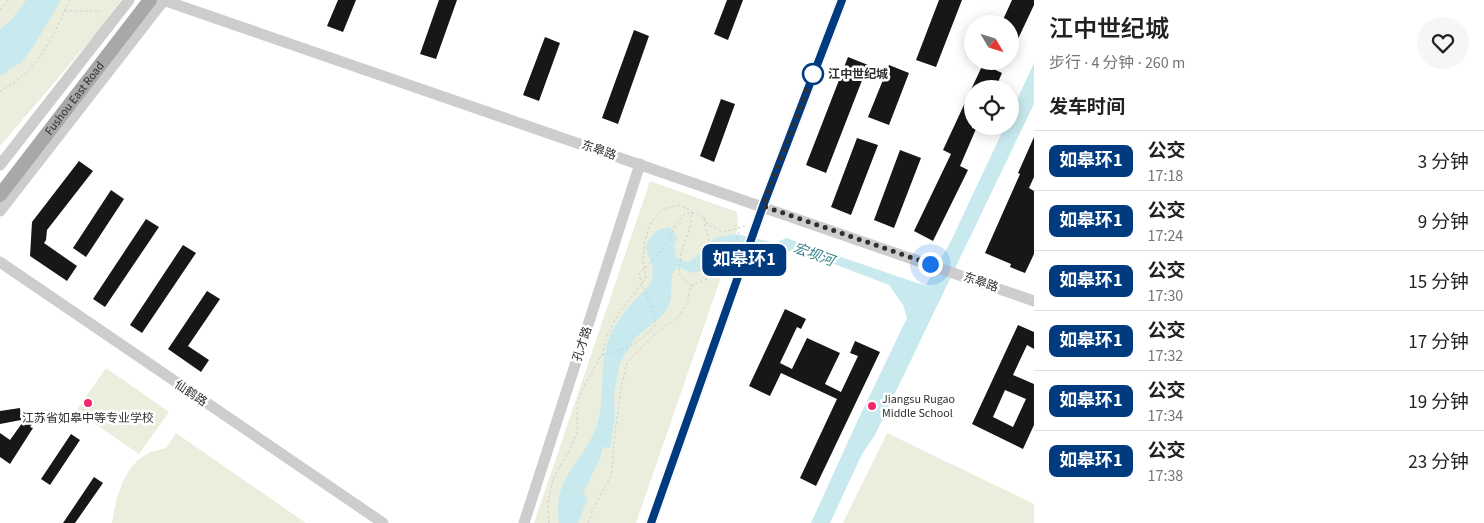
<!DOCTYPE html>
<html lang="zh">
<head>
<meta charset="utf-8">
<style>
  :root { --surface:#fff; --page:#f6f6f6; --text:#222; --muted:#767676; --line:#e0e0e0 }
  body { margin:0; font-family:"Source Sans 3","Noto Sans SC",sans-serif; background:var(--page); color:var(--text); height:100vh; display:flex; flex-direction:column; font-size:19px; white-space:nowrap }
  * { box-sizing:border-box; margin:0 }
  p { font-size:16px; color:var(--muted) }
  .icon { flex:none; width:28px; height:28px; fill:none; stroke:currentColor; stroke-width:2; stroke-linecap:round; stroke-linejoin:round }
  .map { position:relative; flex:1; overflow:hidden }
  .details { display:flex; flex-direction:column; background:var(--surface); width:450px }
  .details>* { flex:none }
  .badge { padding:0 10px; border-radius:8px; font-size:18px; line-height:32px }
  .needle { width:32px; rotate:128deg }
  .controls { position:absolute; left:964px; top:15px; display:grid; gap:10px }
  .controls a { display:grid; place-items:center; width:55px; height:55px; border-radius:50%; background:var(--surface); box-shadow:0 2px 12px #0003; font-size:25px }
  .you { position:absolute; width:25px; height:25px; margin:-12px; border:4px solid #fff; border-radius:50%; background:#1a73e8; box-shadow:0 0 0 8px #1a73e833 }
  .map>.badge { position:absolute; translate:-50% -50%; box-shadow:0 0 0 2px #fff }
  h2 { padding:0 15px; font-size:19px; line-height:45px }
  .round { display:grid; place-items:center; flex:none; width:52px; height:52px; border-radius:26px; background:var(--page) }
  .overview { display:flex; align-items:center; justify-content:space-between; height:85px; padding:0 15px }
  h1 { font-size:24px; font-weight:600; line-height:38px }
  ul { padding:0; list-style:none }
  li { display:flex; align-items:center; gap:15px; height:60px; padding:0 15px; border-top:1px solid var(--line) }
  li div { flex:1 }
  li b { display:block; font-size:19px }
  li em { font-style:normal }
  li .badge { min-width:55px; font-weight:700; text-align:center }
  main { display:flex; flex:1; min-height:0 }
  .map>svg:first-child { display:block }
  .green { fill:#ebeedd }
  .water { fill:#c8eaef }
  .building { fill:#171717; fill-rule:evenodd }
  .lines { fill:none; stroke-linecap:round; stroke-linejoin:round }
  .path { stroke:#cdcdcd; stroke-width:1; stroke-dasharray:2.5 2.5; stroke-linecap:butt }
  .minor { stroke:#cdcdcd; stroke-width:11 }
  .major { stroke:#a8a8a8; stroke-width:14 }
  .path-bridge { stroke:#cdcdcd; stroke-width:1; stroke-dasharray:2.5 2.5; stroke-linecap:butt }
  .line-casing { stroke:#fff; stroke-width:11 }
  .line { stroke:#003b80; stroke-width:8 }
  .walk { stroke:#303030; stroke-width:5; stroke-dasharray:0 9 }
  .stop-dot { fill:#fff; stroke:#003b80; stroke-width:2.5 }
  .poi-dot { fill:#f4266a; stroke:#fff; stroke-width:2 }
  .labels { text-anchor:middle; stroke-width:5; stroke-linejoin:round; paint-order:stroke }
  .stop-label { font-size:12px; font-weight:bold; fill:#303030; stroke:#fff; text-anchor:start }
  .street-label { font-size:12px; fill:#303030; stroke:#fff }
  .poi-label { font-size:12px; fill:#303030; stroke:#fff; text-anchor:start }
  .water-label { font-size:14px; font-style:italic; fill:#32818c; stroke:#fff }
</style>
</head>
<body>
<main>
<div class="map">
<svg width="1034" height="523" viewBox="0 0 1034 523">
  <rect width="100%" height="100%" fill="#fff"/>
  <path class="green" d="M0,0H121L100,29L0,146Z
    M650,181L737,212L738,228L636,523H534Z
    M106,368L169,412L139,454L76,411Z
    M176,433L306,523H112C116,498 123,467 147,454C152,451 160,450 166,448Z
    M887,433L1034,504V523H843Z"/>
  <path class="water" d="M26,0H61L35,44L22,62L0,76V29L11,20Z
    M1034,63V104L875,435L862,454L830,523H811L857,422L907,318L903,305L889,285L795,249C782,255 771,258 757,255C739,251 729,234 711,253V261L705,270L692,273L678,267L672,274L671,298L668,307L663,315L635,338L620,363L614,394L615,418L610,448L603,447L600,458L583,494L588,498L578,523H559C552,478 580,466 595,430C606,405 599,371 607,344C612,328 622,315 633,302C642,292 653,286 653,271C653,264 647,254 646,246C652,234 656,228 670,227L677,237L674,247L676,257L688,262L697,256L705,246L718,237L736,234L776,243L786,238L917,283L926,285L950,243L1005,126H1010V115Z"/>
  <path class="building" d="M338,0H356L343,32L327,26Z
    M439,0H457L436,59L420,54Z
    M727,0H743L728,40L714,34Z
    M939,0H962L936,67L916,60Z
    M1012,0H1034V5L1010,56V24H1001Z
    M634,30L649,36L618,124L602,118Z
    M545,37L560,43L539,101L523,95Z
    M848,57L868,65L826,173L806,165Z
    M983,64L1002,73L995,89H972V128L976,129L960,166L968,170L933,241L914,231L951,154L943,150Z
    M889,65L909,73L889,125L868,117Z
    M721,99L735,104L714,162L700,156Z
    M1034,137V177L1029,188L1034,191V254L1025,273L1010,267L1011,264L985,253L1020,174L1018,173Z
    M857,138L878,145L851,215L831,207Z
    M900,150L921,158L894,228L874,220Z
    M79,161L93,171L47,230L46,240L44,243L77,266L67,281L30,256L32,222Z
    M111,190L124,199L86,257L73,248Z
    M146,219L159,227L105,307L93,299Z
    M183,245L196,253L142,333L130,325Z
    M207,291L220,299L188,346L209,360L201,372L168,349Z
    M785,309L806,319L801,329L797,327L780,363L792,369L807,338L840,353L825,384L841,392L858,356L850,353L855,341L880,352L816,486L800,478L837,399L781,373L770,396L749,386Z
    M1018,325L1034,332V349L1027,345L1013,375L1034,384V425L1023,449L972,424ZM1005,390L1026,399L1013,427L993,417Z
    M20,408L21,420L0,424V411Z
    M25,419L32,424L30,427L33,428L10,464L0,457V433L10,440Z
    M71,434L80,440L50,485L41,479Z
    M94,477L103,483L75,523H63Z"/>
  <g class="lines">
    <path class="path" d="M0,10L8,0
      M65,11H101
      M0,91C37,72 54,37 69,0
      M704,218L708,225L724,232L745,226
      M704,219C706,233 710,251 723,259
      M691,286L716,275L723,259L733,250L740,229
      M549,523L548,502L553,479L570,449L577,433V407L583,387L602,355L607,336L617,316L646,278L643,259L645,240L651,223L662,210L678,205L692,211L690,228L681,253L679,274L691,286L687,304L677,318L654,335L627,363L621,387L614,441L612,474L594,507L588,523"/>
    <path class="minor" d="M163,0L1034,301
      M0,165L129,0
      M0,211L164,0
      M0,262L383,523
      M524,523L640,164
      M651,523L763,206L842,0"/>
    <path class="major" id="s1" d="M0,195L150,0"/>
    <path class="path-bridge" d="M602,355C628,348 636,345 655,326C655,307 643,292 639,274L655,258L668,241L676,224L686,213H697L704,218"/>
  </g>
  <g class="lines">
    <g class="line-casing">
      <path id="line" d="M651,523L763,206L842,0"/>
    </g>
    <use href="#line" class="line"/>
    <path class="walk" d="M813,74L763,206L930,264"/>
  </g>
  <circle class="stop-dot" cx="813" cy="74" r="10"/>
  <g class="poi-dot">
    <circle cx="88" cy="403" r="5"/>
    <circle cx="872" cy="406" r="5"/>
  </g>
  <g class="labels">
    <g class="stop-label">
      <text x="828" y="78">江中世纪城</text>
    </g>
    <g class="street-label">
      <text dy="4" stroke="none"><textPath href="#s1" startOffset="122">Fushou East Road</textPath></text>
      <text transform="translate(599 150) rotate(19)" y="4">东皋路</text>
      <text transform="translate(981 282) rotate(19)" y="4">东皋路</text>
      <text transform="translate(582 344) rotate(-72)" y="4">孔才路</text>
      <text transform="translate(191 393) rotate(34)" y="4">仙鹤路</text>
    </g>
    <g class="poi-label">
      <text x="882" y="403">Jiangsu Rugao<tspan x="882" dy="14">Middle School</tspan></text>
      <text x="88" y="422" text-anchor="middle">江苏省如皋中等专业学校</text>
    </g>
    <g class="water-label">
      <text transform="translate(814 254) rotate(20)" y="5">宏坝河</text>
    </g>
  </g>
</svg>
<div class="controls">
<a><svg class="needle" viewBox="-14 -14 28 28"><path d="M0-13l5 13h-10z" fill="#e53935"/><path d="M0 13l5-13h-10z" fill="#767676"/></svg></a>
<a><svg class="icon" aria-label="locate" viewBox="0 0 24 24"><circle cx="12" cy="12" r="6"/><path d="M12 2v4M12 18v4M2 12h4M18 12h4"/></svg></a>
</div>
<div class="you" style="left:930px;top:264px"></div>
<b class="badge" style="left:744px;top:260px;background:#003b80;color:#fff">如皋环1</b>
</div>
<section class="details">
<div class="overview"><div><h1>江中世纪城</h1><p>步行 · 4 分钟 · 260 m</p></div><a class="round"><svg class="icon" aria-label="heart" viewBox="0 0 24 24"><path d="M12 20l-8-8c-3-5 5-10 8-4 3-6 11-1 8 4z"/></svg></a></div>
<h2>发车时间</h2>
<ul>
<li><span class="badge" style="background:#003b80;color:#fff">如皋环1</span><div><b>公交</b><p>17:18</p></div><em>3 分钟</em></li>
<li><span class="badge" style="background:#003b80;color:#fff">如皋环1</span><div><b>公交</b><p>17:24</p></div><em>9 分钟</em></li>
<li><span class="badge" style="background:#003b80;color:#fff">如皋环1</span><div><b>公交</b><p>17:30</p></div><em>15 分钟</em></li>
<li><span class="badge" style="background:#003b80;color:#fff">如皋环1</span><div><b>公交</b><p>17:32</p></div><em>17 分钟</em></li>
<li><span class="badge" style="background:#003b80;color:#fff">如皋环1</span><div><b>公交</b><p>17:34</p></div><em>19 分钟</em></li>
<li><span class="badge" style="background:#003b80;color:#fff">如皋环1</span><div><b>公交</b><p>17:38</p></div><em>23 分钟</em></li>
</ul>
</section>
</main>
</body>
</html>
